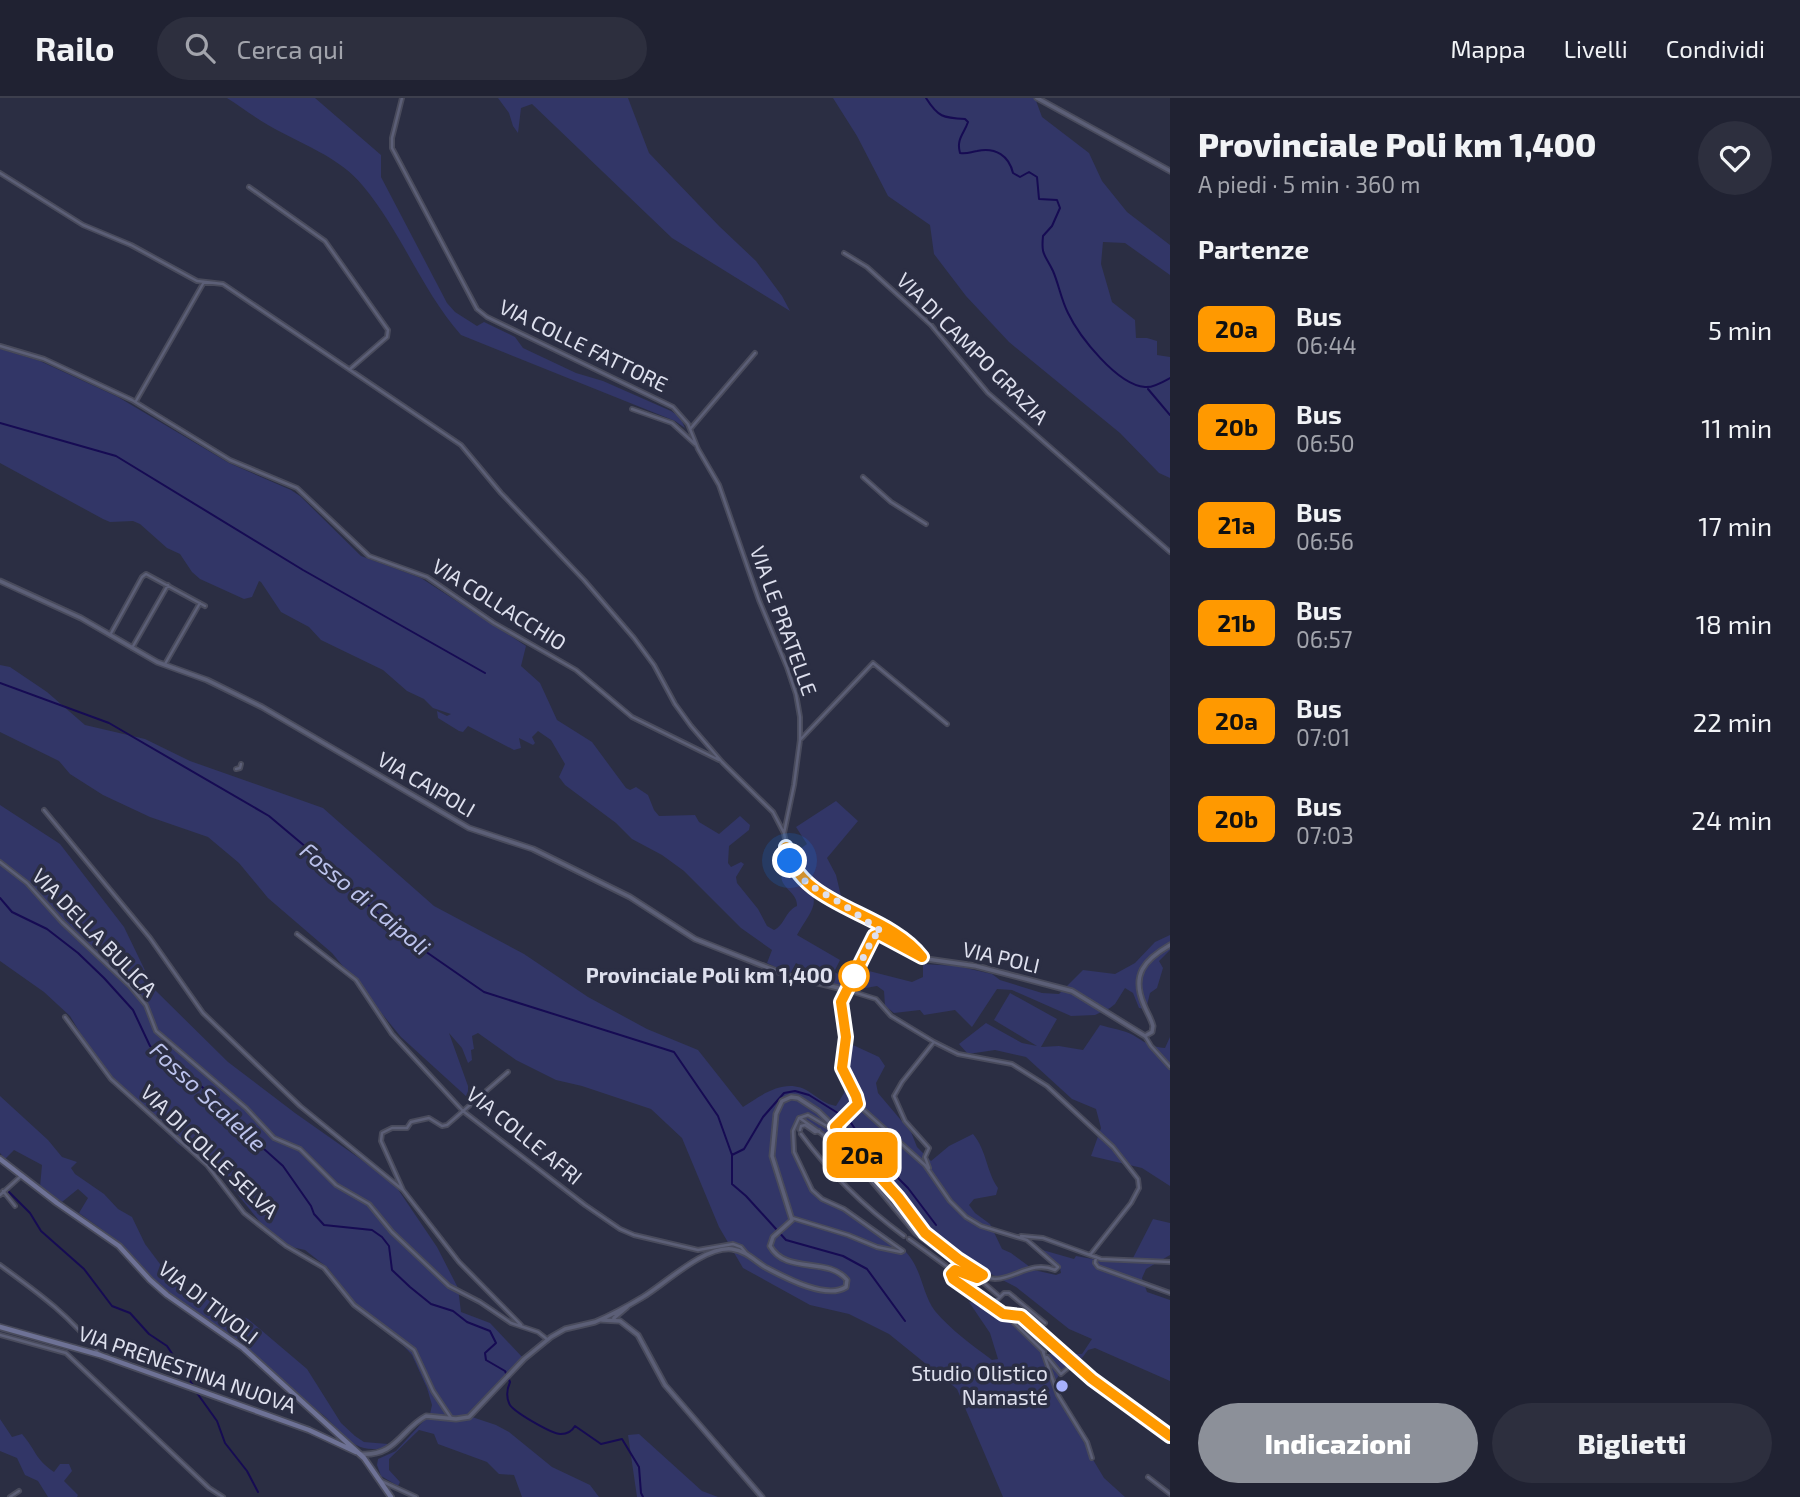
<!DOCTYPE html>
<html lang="it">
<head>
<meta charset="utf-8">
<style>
  :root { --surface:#202232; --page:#2d2f3e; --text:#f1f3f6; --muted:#a2a4ac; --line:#3d3f4d; --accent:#8c9099 }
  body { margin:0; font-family:"Exo 2",sans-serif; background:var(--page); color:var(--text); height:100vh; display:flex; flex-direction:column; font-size:26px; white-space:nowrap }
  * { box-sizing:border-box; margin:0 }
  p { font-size:23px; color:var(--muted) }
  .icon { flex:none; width:38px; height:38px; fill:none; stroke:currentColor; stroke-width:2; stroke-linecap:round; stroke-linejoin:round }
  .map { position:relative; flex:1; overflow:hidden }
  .drawer { display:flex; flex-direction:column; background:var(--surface); width:630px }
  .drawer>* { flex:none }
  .badge { padding:0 14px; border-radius:10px; font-size:24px; line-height:46px }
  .you { position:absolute; width:35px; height:35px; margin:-18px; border:5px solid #fff; border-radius:50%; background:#1a73e8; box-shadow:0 0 0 10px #1a73e833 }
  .map>.badge { position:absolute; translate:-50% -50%; box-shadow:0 0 0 4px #fff }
  h2 { padding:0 28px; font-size:26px; line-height:63px }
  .round { display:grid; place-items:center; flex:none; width:74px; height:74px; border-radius:37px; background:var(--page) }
  .head { display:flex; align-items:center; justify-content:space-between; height:119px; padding:0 28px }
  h1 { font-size:33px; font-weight:800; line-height:52px }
  .cta { display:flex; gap:14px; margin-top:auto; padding:14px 28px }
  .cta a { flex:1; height:80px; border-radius:42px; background:var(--accent); color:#fff; font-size:28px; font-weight:800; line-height:80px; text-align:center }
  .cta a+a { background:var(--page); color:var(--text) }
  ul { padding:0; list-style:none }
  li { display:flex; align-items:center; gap:21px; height:98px; padding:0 28px }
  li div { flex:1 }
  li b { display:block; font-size:26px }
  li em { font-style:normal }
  li .badge { min-width:77px; font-weight:700; text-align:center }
  header { display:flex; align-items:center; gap:42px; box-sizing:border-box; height:98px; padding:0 35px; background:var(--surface); border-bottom:2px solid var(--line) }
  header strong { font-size:33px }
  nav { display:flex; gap:38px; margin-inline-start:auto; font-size:24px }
  .search { width:490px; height:63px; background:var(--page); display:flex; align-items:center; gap:18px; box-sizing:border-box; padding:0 24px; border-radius:38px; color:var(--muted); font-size:26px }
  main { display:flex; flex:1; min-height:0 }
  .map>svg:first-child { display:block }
  .green { fill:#323667; fill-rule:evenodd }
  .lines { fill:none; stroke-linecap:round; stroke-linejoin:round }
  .stream { stroke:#160b53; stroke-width:2 }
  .minor-casing { stroke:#494b5c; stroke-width:6 }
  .tertiary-casing { stroke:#494b5c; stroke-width:7 }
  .secondary-casing { stroke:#494b5c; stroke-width:8 }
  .minor { stroke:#5c5f77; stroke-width:2.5 }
  .tertiary { stroke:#5c5f77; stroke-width:3.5 }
  .secondary { stroke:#6e7296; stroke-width:4.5 }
  .line-casing { stroke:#fff; stroke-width:16 }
  .line { stroke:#f90; stroke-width:10 }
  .walk { stroke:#dee0ee; stroke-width:7; stroke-dasharray:0 12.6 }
  .stop-dot { fill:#fff; stroke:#f90; stroke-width:3.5 }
  .poi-dot { fill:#a7b1fc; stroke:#2b2e43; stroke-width:2.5 }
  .labels { text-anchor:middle; stroke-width:7; stroke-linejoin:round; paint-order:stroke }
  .street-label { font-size:21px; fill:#dee0ee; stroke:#2b2e43 }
  .stop-label { font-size:21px; font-weight:bold; fill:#dee0ee; stroke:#2b2e43; text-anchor:end }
  .poi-label { font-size:21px; fill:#dee0ee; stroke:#2b2e43; text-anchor:end }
  .water-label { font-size:23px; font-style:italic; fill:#bbc2ec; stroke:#2b2e43 }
</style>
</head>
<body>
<header>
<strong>Railo</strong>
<div class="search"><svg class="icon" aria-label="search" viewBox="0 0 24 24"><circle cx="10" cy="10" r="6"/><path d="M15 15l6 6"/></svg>Cerca qui</div>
<nav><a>Mappa</a><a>Livelli</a><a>Condividi</a></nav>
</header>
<main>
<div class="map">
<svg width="1170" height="1399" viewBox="0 0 1170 1399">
  <rect width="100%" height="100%" fill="#2b2e43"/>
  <path class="green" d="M227,0H315L381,57V79L447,205L455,214L477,228L484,224L515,239L523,250L576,275L603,283L671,313L680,319L685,330L675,323L461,237C422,193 401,133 363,88C339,58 300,46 268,27C254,19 241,9 227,0Z
    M498,0H628L649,55L719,128L756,163L782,198L790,213L672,140L532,6L521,10L518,35L513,28L509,15Z
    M833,0H1035L1042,19L1089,55L1102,83L1127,114L1170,147V177L1125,145L1103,144L1101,166L1112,204L1135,222L1136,240H1147L1157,243V257L1170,259V380L1159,375L1120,335L1009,244L966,198L934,156L930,127L888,98L857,38Z
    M0,251L40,263L118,299L229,365L291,392L300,398L361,458L421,480L526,548L521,568L540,585L557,622L592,644L626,690L630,692L636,689L648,697L654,712L659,718L695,717L699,724L719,736L740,718L750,727L749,732L729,748L728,765L731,769L741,764L744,766L736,779L737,785L758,811L767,828L774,832C785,827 785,813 797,808C798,793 777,790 782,773C790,773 794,778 801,783C826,802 809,815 797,837L840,862L834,874L847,880L843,888L816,881V872L808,868L807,871L796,865L790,876L767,865L772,852L741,830L684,773L662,757L632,741L616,725L565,687L559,679L565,666L551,642L538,633L532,639L535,645L533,647L519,640L521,650L514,652L468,628L463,634L459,633L438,620L437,613L447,618L451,616L433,610L424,601L407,593L383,572L321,542L309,529L281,514L261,484L259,483L252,499L244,501L200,481L192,474L180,456L167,450L140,426L133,423L110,424L103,421L0,365Z
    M0,567L10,569L47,594L85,627L145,641L190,663L323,710L434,808L524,856L588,899L647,931L698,952L743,1009C763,996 787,978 811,995C820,1001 825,1006 836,1008L844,995L845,970L848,953L853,947L879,959L885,968L876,985L878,995L911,1034L917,1049L931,1063L949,1048L973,1036C987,1053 986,1073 998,1090L996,1097L974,1101L969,1107L975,1115L990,1126L1002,1151L1011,1155L1034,1172L1056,1177L1061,1175L1060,1170L1049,1162L1039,1151L1074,1161L1076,1158L1109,1164L1133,1160L1153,1121L1170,1125V1157L1146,1171L1142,1180L1147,1194L1170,1202V1283L1095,1250L1088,1252L1082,1260L1069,1265L1053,1285L1057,1298L1084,1338L1092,1360L1104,1380L1125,1399H1003L957,1291L889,1236L849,1216L810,1207L743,1170L719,1129L682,1040L651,1011L582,988L556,982L516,962L478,935L472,938L474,951L471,952L472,962L468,965L462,950L449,935L468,988V1000L401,939L332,855L268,800L239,765L208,739L150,719L103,697L70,676L59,663L0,634ZM803,1020C835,1042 864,1069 889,1098V1102L903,1115L917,1122L941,1141L960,1160L1016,1189L1069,1231L1092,1241L1082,1256H1043C1022,1235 1000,1208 969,1204L990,1235L998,1261L992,1262C972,1247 951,1232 935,1213C921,1194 923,1171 904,1152C891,1139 859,1119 842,1110C835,1106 824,1103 818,1098C797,1080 788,1045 799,1021Z
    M836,703L858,723L827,760L836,777L841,798L836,801L799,770L793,756L807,746L796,729Z
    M0,707L60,746L124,829L154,891L228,964L295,1015L393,1084L437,1149L458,1190L461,1214L490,1225L524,1261L469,1318L496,1327L509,1334L552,1369L590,1387L599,1399H522L514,1377L499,1376L487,1364L438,1346L434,1336L419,1332L389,1361V1372L400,1384L398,1388L381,1378L377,1367L378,1361L396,1353L430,1316L432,1307L427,1290L412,1257L400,1244L360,1213L328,1170L305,1152L278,1146L225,1081L177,1045L97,963L70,918L44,894L0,863Z
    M1170,837V852L1159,863L1163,870L1157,890L1150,895L1146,911L1139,910L1133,895L1125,890L1115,906L1110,910L1095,917L1071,918L1012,892L997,891L972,929L955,912L924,917L920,912L894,915L885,908L884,893L877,888L860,891L855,887L859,879L869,873L912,884L923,879V866L957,868L992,876L1000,882L1042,895L1059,896L1083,872L1115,876L1135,865L1155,844Z
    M1010,895L1057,921L1041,949L1059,948L1083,952L1100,927C1110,930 1124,932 1133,937C1144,944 1151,949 1165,950L1170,939V1088L1142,1070L1091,1058L1101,1030L1096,1011L1072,1001L1026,959L995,952L968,956L959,946L986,925L1022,945L1037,948L994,922Z
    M0,998L48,1042L62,1059L77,1064L71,1070L75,1076L104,1096L118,1111L132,1119L145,1146L172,1182L182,1189L248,1221L307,1271L341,1325L355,1338L364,1344L388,1346L391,1348C349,1361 344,1330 314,1310L240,1243L175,1200L159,1187L118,1143L79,1115L88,1100L78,1091L62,1104L40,1089L42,1067L14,1052L5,1061L0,1055Z
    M0,1321L12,1339L22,1336C36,1352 34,1360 54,1374L60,1366H69L72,1373L64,1383L78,1397L77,1399H48L38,1383L25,1377L17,1360L0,1353Z
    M639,1336L702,1393L718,1399H637L628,1337Z"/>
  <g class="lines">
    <path class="stream" d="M926,0C938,19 943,20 965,21L968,24C964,36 956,41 960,55C968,56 970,54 977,53C996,49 1009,58 1013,75L1020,79L1029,74L1037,79L1039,101L1057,102L1060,110L1052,128L1043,138C1041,158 1045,156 1053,173C1059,187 1061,201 1068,215C1079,238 1117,287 1145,289C1152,290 1163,284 1170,280
      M1148,291L1170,317
      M0,325L116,358L303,472L485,575
      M0,585L109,625L269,718L313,755L396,833L484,894L674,954L718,1018L732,1057L744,1051L763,1019L784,995L795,993L809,997L849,1022L868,1050L908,1090L936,1127
      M0,800L12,814L47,831L78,855L104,880L133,912L150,948L221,1004L235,1025L283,1068L311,1108L314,1116L324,1127L372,1132L382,1139L389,1148L392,1172L410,1189L431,1206L453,1213L467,1224L490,1233L496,1245L485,1255L486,1262L505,1273L510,1284C507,1291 506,1298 509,1305C511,1313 554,1337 561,1336C568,1336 572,1333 575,1328L601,1346L622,1341L639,1369L641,1395L643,1399
      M732,1057V1086L746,1098L786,1142L843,1158L867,1171L905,1223
      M8,1093L30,1115L41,1133L84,1171L112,1208L130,1215L149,1236L167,1248L193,1287
      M197,1295L217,1323L225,1345L247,1373L258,1394"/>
    <g class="minor-casing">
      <path id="minor" d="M402,0L392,40V50L477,211L487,219L673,309L688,326L698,351L719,387L759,502L787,569L796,596L800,619V642L794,687L784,735
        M0,75L83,127L131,147L197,183L223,186L461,347L501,395L584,482L634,540L654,567L675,606L691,628L722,664L773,714L784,735L788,758L796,774L818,793L893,832L910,845L920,856
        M249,89L325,143L388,232L387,239L350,271
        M844,155L867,169L931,227L988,295L1170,454
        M0,248L44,261L132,302L230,362L297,390L369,458L427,479L494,525L576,572L632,619L719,662
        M136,303L204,184
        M632,311L672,325L695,346
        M691,330L755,255
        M863,379L891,404L926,426
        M110,537L142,479L146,476L205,508
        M132,550L168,487
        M165,566L200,505
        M800,642L873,565L947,626
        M236,671L240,670L241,666
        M44,712L150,840L203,915L300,1008L403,1092L459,1164L521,1227
        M0,764L27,785L62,824L130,888L146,907L156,933L246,1010L274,1040L300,1051L336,1087L369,1106L392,1134L449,1188L480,1204L511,1225L538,1234L548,1242
        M848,810L880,832L881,837
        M297,836L356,882L392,936L463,1013L585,1107L620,1131L634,1137L698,1152L733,1146L741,1149L746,1155
        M847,892L876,901L891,918L934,944L902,984L894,998L905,1023L929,1050L925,1059L929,1070
        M65,919L111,981L207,1067L244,1115L286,1148L324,1170L354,1207L414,1252L433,1293L451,1320
        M1145,938L1151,948L1170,969
        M934,944L958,956L1012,966L1047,988L1113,1049L1138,1081L1139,1090L1131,1105L1090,1157
        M857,1006L925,1067L950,1103L966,1119L981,1128L1027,1142L1058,1169L1055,1172C1027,1160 1008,1190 982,1178
        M799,1020L808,1017L842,1037
        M801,1021L822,1036L869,1080L915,1135L973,1178
        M800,1032L801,1028L805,1027L815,1034L819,1033
        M801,1036C829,1074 866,1110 904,1138
        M403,1092L381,1043L382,1035L392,1030H407L411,1024L429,1020L442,1028L447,1027L508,974
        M3,1093L15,1108
        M0,1097L21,1078
        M792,1120L848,1137L877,1149L901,1154L903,1153L844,1111L822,1101L812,1092L794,1054L793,1033L799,1020
        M1021,1138L1043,1140L1101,1161L1170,1164
        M909,1141L953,1173
        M1096,1159L1095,1165L1098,1169L1170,1195
        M0,1167C37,1194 71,1218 98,1255
        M978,1180L1000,1199L991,1208
        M1000,1199L1004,1195H1009L1045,1225
        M1006,1217L1044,1254
        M0,1237L66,1255L209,1390L223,1399
        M1043,1254L1058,1297L1087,1344L1092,1360
        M1047,1259L1061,1276L1074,1265
        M1148,1379L1170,1396
        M381,1383L416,1399
        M10,1399L19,1393"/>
    </g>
    <g class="tertiary-casing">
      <path id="tertiary" d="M1037,0L1170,73
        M0,483L81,520L157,564L207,582L262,609L469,730L533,751L630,799L695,841L789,878L847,892
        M835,1029L857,1006L856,998L842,970L846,939L841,904L868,847L876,836L927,861L976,868L1072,893L1145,938L1152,934L1153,928C1151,920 1147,915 1144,907C1131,877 1144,862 1170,847
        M614,1220L627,1209
        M602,1222L620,1223L638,1237L665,1287L762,1399
        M595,1224C612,1217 628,1208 643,1199C666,1185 704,1148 732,1151C746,1153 754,1162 765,1169C784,1179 826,1202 846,1189L847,1182C828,1158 786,1177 770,1148L773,1139L792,1122L772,1058L776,1016L782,1003L791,999L798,1000L818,1013L852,1046L898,1099L924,1135L954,1158L983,1177L977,1180L955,1172L951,1176L953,1181L1003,1216L1021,1218L1092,1281L1170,1338
        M360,1356C396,1359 401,1331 426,1318L456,1321L469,1319L524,1261L551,1239L565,1231L595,1224"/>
    </g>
    <g class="secondary-casing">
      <path id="secondary" d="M0,1061L57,1105L119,1148L150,1182L167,1197L243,1250L364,1360L391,1399
        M0,1229L100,1257L309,1332L356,1354"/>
    </g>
    <use href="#minor" class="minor"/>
    <use href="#tertiary" class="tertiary"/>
    <use href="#secondary" class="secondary"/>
  </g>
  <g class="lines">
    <g class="line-casing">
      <path id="line" d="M786,749C800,810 886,812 922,859L879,836L874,838L841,904L846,939L842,970L856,998L858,1006L835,1029L898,1099L925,1135L958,1161L983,1177L977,1180L955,1172L951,1176L953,1181L1003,1216L1021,1218L1092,1281L1170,1338"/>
    </g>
    <use href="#line" class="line"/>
    <path class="walk" d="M790,763C801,788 825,794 845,808C857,816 869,825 881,833V837L874,838L850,886L854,878"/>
  </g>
  <circle class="stop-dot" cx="854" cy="878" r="14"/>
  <circle class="poi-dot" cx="1062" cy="1288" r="7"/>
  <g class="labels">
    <g class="street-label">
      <text transform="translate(583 248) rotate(26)" y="7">VIA COLLE FATTORE</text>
      <text transform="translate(972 251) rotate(45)" y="7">VIA DI CAMPO GRAZIA</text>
      <text transform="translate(499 507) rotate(32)" y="7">VIA COLLACCHIO</text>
      <text transform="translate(783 523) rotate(70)" y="7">VIA LE PRATELLE</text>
      <text transform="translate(426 687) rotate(30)" y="7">VIA CAIPOLI</text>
      <text transform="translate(94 835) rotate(46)" y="7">VIA DELLA BULICA</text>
      <text transform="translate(1001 860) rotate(13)" y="7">VIA POLI</text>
      <text transform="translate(524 1038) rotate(39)" y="7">VIA COLLE AFRI</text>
      <text transform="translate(209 1054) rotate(44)" y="7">VIA DI COLLE SELVA</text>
      <text transform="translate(208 1205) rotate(38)" y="7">VIA DI TIVOLI</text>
      <text transform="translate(187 1272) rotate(19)" y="7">VIA PRENESTINA NUOVA</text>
    </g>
    <g class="stop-label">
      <text x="833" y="885">Provinciale Poli km 1,400</text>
    </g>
    <g class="poi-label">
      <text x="1048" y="1283">Studio Olistico<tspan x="1048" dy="24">Namasté</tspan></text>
    </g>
    <g class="water-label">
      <text transform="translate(365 801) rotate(40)" y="8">Fosso di Caipoli</text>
      <text transform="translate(208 999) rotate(43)" y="8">Fosso Scalelle</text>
    </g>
  </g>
</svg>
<div class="you" style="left:790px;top:763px"></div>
<b class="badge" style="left:862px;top:1057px;background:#f90;color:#111">20a</b>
</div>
<section class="drawer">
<div class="head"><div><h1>Provinciale Poli km 1,400</h1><p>A piedi · 5 min · 360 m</p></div><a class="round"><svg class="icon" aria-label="heart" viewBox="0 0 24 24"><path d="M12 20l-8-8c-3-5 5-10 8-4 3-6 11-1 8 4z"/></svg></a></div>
<h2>Partenze</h2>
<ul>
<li><span class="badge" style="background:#f90;color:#111">20a</span><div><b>Bus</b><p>06:44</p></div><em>5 min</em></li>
<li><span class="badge" style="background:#f90;color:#111">20b</span><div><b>Bus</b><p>06:50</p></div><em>11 min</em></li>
<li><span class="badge" style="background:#f90;color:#111">21a</span><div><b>Bus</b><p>06:56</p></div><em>17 min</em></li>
<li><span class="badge" style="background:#f90;color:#111">21b</span><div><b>Bus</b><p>06:57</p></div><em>18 min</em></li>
<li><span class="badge" style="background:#f90;color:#111">20a</span><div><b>Bus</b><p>07:01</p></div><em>22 min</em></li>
<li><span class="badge" style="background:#f90;color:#111">20b</span><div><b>Bus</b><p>07:03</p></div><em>24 min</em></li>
</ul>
<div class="cta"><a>Indicazioni</a><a>Biglietti</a></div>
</section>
</main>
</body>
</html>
